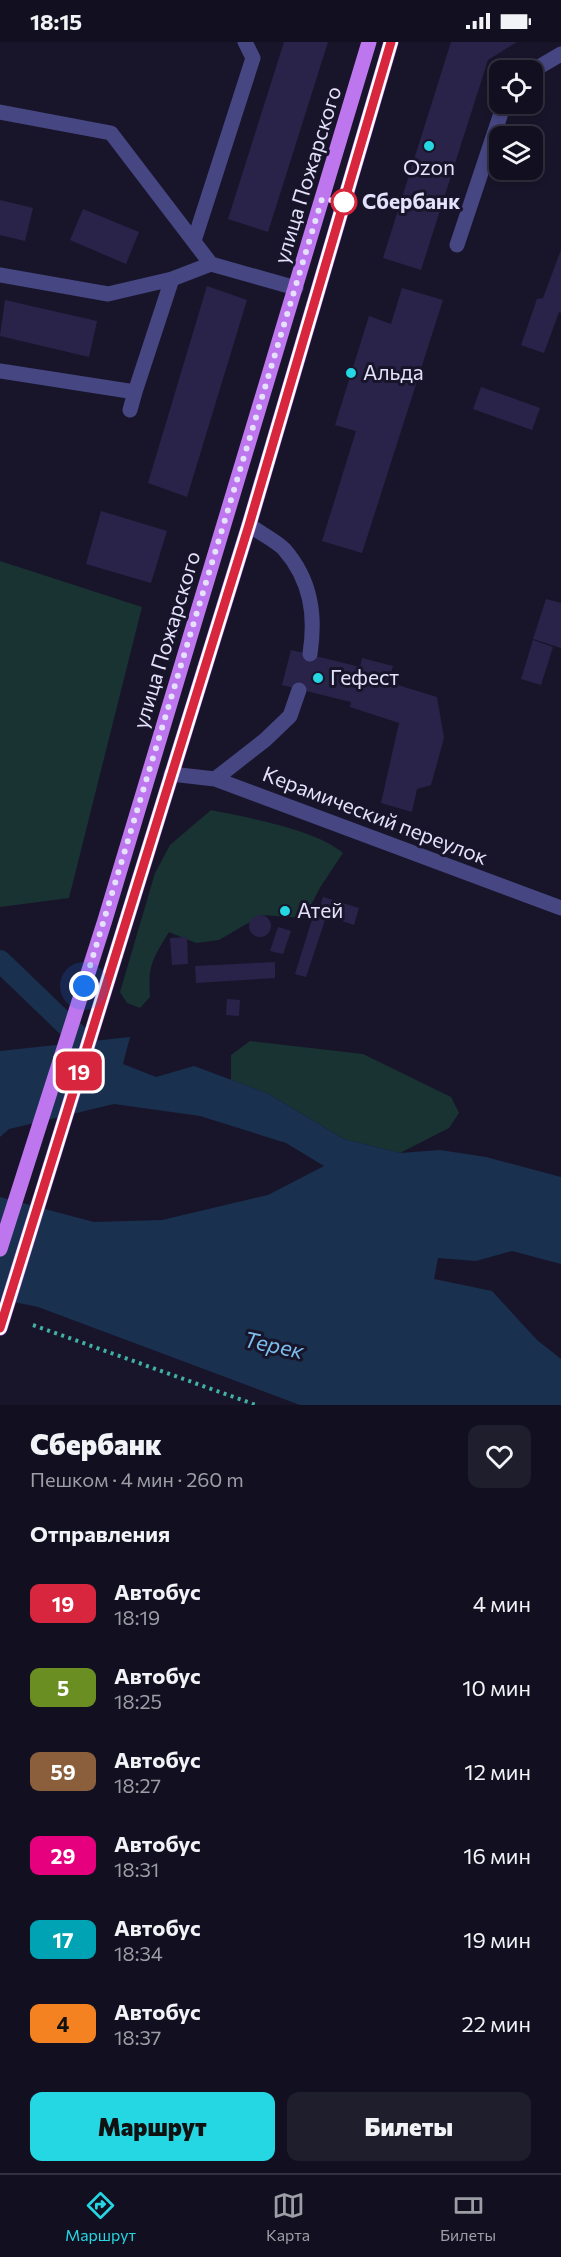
<!DOCTYPE html>
<html lang="ru">
<head>
<meta charset="utf-8">
<style>
  :root { --surface:#121020; --page:#1f1e2d; --text:#f1f3f6; --muted:#9c9da5; --line:#31303e; --accent:#25d7e3 }
  body { margin:0; font-family:Commissioner,sans-serif; background:var(--page); color:var(--text); height:100vh; display:flex; flex-direction:column; font-size:22px; white-space:nowrap }
  * { box-sizing:border-box; margin:0 }
  p { font-size:20px; color:var(--muted) }
  .icon { flex:none; width:33px; height:33px; fill:none; stroke:currentColor; stroke-width:2; stroke-linecap:round; stroke-linejoin:round }
  .map { position:relative; height:1363px; overflow:hidden }
  .side { display:flex; flex-direction:column; background:var(--surface); flex:1 }
  .side>* { flex:none }
  .badge { padding:0 12px; border-radius:9px; font-size:21px; line-height:39px }
  .buttons { position:absolute; left:489px; top:18px; display:grid; gap:12px }
  .buttons a { display:grid; place-items:center; width:54px; height:54px; border-radius:12px; background:var(--surface); box-shadow:0 3px 9px #0003,0 0 0 2px var(--line); font-size:30px }
  .you { position:absolute; width:30px; height:30px; margin:-15px; border:4px solid #fff; border-radius:50%; background:#1a73e8; box-shadow:0 0 0 9px #1a73e833 }
  .map>.badge { position:absolute; translate:-50% -50%; box-shadow:0 0 0 3px #fff }
  h2 { padding:0 30px; font-size:22px; line-height:54px }
  .round { display:grid; place-items:center; flex:none; width:63px; height:63px; border-radius:12px; background:var(--page) }
  .summary { display:flex; align-items:center; justify-content:space-between; height:102px; padding:0 30px }
  h1 { font-size:28px; font-weight:800; line-height:45px }
  .button { display:flex; gap:12px; margin-top:auto; padding:12px 30px }
  .button a { flex:1; height:69px; border-radius:12px; background:var(--accent); color:#111; font-size:24px; font-weight:800; line-height:69px; text-align:center }
  .button a+a { background:var(--page); color:var(--text) }
  ul { padding:0; list-style:none }
  li { display:flex; align-items:center; gap:18px; height:84px; padding:0 30px }
  li div { flex:1 }
  li b { display:block; font-size:22px }
  li em { font-style:normal }
  li .badge { min-width:66px; font-weight:700; text-align:center }
  .status { display:flex; justify-content:space-between; align-items:center; height:42px; padding:0 30px; background:var(--surface); direction:ltr }
  .status svg { height:16px; fill:currentColor }
  .dock { display:flex; justify-content:space-around; align-items:center; height:84px; border-top:2px solid var(--line); background:var(--surface); font-size:16px; color:var(--muted) }
  .dock a { display:grid; justify-items:center; gap:3px }
  .dock .selected { color:var(--accent) }
  .map>svg:first-child { display:block }
  .green { fill:#183331 }
  .water { fill:#19304f }
  .lines { fill:none; stroke-linecap:round; stroke-linejoin:round }
  .canal { stroke:#19304f; stroke-width:22 }
  .building { fill:#292349 }
  .path { stroke:#41b0a5; stroke-width:4; stroke-dasharray:3 4.5; stroke-linecap:butt }
  .minor { stroke:#464683; stroke-width:15 }
  .major { stroke:#bd76ee; stroke-width:15 }
  .line-casing { stroke:#fff; stroke-width:14 }
  .line { stroke:#d7263d; stroke-width:9 }
  .walk { stroke:#e3e1fb; stroke-width:6; stroke-dasharray:0 10.8 }
  .poi-dot { fill:#25d7e3; stroke:#18152a; stroke-width:2 }
  .stop-dot { fill:#fff; stroke:#d7263d; stroke-width:3 }
  .labels { text-anchor:middle; stroke-width:6; stroke-linejoin:round; paint-order:stroke }
  .poi-label { font-size:21px; fill:#e3e1fb; stroke:#18152a; text-anchor:start }
  .street-label { font-size:21px; fill:#e3e1fb; stroke:#18152a }
  .stop-label { font-size:21px; font-weight:bold; fill:#e3e1fb; stroke:#18152a; text-anchor:start }
  .water-label { font-size:22px; font-style:italic; fill:#7cbeee; stroke:#18152a }
</style>
</head>
<body>
<div class="status"><b>18:15</b><svg viewBox="0 0 49 12"><path d="M0 12V9h3v3zM5 12V6h3v6zM10 12V3h3v9zM15 12V0h3v12zM26 1h20v11H26zM47 4h2v5h-2z"/></svg></div>
<div class="map">
<svg width="561" height="1363" viewBox="0 0 561 1363">
  <rect width="100%" height="100%" fill="#18152a"/>
  <path class="green" d="M0,519L142,565L69,856L0,865Z
    M211,768C246,775 317,788 343,811L321,844L304,876L262,873L219,898L196,901L169,890C152,918 148,923 150,955L140,966L127,961L120,950L155,831L170,803Z
    M250,999L363,1012L451,1055L459,1071L449,1086L400,1111L344,1097L267,1051L231,1038V1013Z"/>
  <path class="water" d="M130,995L123,1022L156,1035L194,1024L267,1051L344,1097L400,1111L440,1108L486,1115L561,1135V1222L512,1209L476,1219L438,1216L434,1237L492,1249L537,1298L561,1317V1363H300L38,1265L0,1257V1155L94,1180L162,1178L268,1153L324,1124L286,1101L200,1074L114,1062L9,1087L0,1095V1009Z"/>
  <g class="lines">
    <path class="canal" d="M0,919L104,1019"/>
  </g>
  <path class="building" d="M284,0H328L268,190L228,177Z
    M451,0H517L488,18L421,228L383,216Z
    M0,158L33,166L25,199L0,193Z
    M83,167L139,190L126,222L70,198Z
    M561,208V271L559,270L544,311L521,303L537,257L543,256Z
    M207,244L247,258L187,455L148,441Z
    M402,246L443,258L362,511L322,499L356,389L335,383L369,274L391,282Z
    M5,258L97,279L89,315L0,294Z
    M481,345L540,366L532,388L473,367Z
    M101,469L167,489L151,541L86,522Z
    M546,557L561,561V606L533,597Z
    M533,598L553,605L541,643L521,637Z
    M291,608L360,625L362,616L393,624L388,640L437,655L444,696L431,743L417,747L412,770L381,761L399,681L350,665L351,660L282,643Z
    M323,855L359,866L354,883L318,871Z
    M314,871L326,875L306,935L295,932Z
    M249 884a11 11 0 1 1 22 0a11 11 0 1 1-22 0Z
    M278,885L291,889L283,912L270,909Z
    M187,895L188,922L172,923L170,896Z
    M275,920V936L196,941L195,924Z
    M227,957L240,958L239,974L226,973Z"/>
  <g class="lines">
    <path class="path" d="M33,1283L256,1363"/>
    <path class="minor" d="M532,29L561,12
      M0,70L111,91L211,222
      M194,199L253,16L245,0
      M457,203L504,62
      M0,233L108,252L172,237L211,222L296,246
      M0,329L135,350L172,237
      M130,368L135,350
      M249,483C260,491 275,498 284,507C311,538 316,573 310,612
      M171,732L215,737L561,866
      M215,737L265,698L290,674L299,648"/>
    <path class="major" d="M0,1207L105,878L369,0
      M0,1286L249,483L391,0"/>
  </g>
  <g class="lines">
    <g class="line-casing">
      <path id="line" d="M0,1286L249,483L391,0"/>
    </g>
    <use href="#line" class="line"/>
    <path class="walk" d="M84,944L322,157L344,160"/>
  </g>
  <g class="poi-dot">
    <circle cx="429" cy="104" r="6"/>
    <circle cx="351" cy="331" r="6"/>
    <circle cx="318" cy="636" r="6"/>
    <circle cx="285" cy="869" r="6"/>
  </g>
  <circle class="stop-dot" cx="344" cy="160" r="12"/>
  <g class="labels">
    <g class="poi-label">
      <text x="429" y="133" text-anchor="middle">Ozon</text>
      <text x="363" y="338">Альда</text>
      <text x="330" y="643">Гефест</text>
      <text x="297" y="876">Атей</text>
    </g>
    <g class="street-label">
      <text transform="translate(308 133) rotate(-73)" y="7">улица Пожарского</text>
      <text transform="translate(167 598) rotate(-73)" y="7">улица Пожарского</text>
      <text transform="translate(375 774) rotate(21)" y="7">Керамический переулок</text>
    </g>
    <g class="stop-label">
      <text x="362" y="167">Сбербанк</text>
    </g>
    <g class="water-label">
      <text transform="translate(274 1303) rotate(12)" y="8">Терек</text>
    </g>
  </g>
</svg>
<div class="buttons">
<a><svg class="icon" aria-label="locate" viewBox="0 0 24 24"><circle cx="12" cy="12" r="6"/><path d="M12 2v4M12 18v4M2 12h4M18 12h4"/></svg></a>
<a><svg class="icon" aria-label="layers" viewBox="0 0 24 24"><path d="M12 4l9 5-9 5-9-5zM3 14l9 5 9-5"/></svg></a>
</div>
<div class="you" style="left:84px;top:944px"></div>
<b class="badge" style="left:79px;top:1029px;background:#d7263d;color:#fff">19</b>
</div>
<section class="side">
<div class="summary"><div><h1>Сбербанк</h1><p>Пешком · 4 мин · 260 m</p></div><a class="round"><svg class="icon" aria-label="heart" viewBox="0 0 24 24"><path d="M12 20l-8-8c-3-5 5-10 8-4 3-6 11-1 8 4z"/></svg></a></div>
<h2>Отправления</h2>
<ul>
<li><span class="badge" style="background:#d7263d;color:#fff">19</span><div><b>Автобус</b><p>18:19</p></div><em>4 мин</em></li>
<li><span class="badge" style="background:#6b8e23;color:#fff">5</span><div><b>Автобус</b><p>18:25</p></div><em>10 мин</em></li>
<li><span class="badge" style="background:#8b5e3c;color:#fff">59</span><div><b>Автобус</b><p>18:27</p></div><em>12 мин</em></li>
<li><span class="badge" style="background:#e6007e;color:#fff">29</span><div><b>Автобус</b><p>18:31</p></div><em>16 мин</em></li>
<li><span class="badge" style="background:#00a3b4;color:#fff">17</span><div><b>Автобус</b><p>18:34</p></div><em>19 мин</em></li>
<li><span class="badge" style="background:#f58220;color:#111">4</span><div><b>Автобус</b><p>18:37</p></div><em>22 мин</em></li>
</ul>
<div class="button"><a>Маршрут</a><a>Билеты</a></div>
</section>
<nav class="dock">
<a class="selected"><svg class="icon" aria-label="directions" viewBox="0 0 24 24"><path d="M12 3l9 9-9 9-9-9zM9 14v-3h6M13 9l2 2-2 2"/></svg>Маршрут</a>
<a><svg class="icon" aria-label="map" viewBox="0 0 24 24"><path d="M3 6l6-2 6 2 6-2v14l-6 2-6-2-6 2zM9 4v14M15 6v14"/></svg>Карта</a>
<a><svg class="icon" aria-label="tickets" viewBox="0 0 24 24"><path d="M3 7h18v10H3zM15 7v10"/></svg>Билеты</a>
</nav>
</body>
</html>
